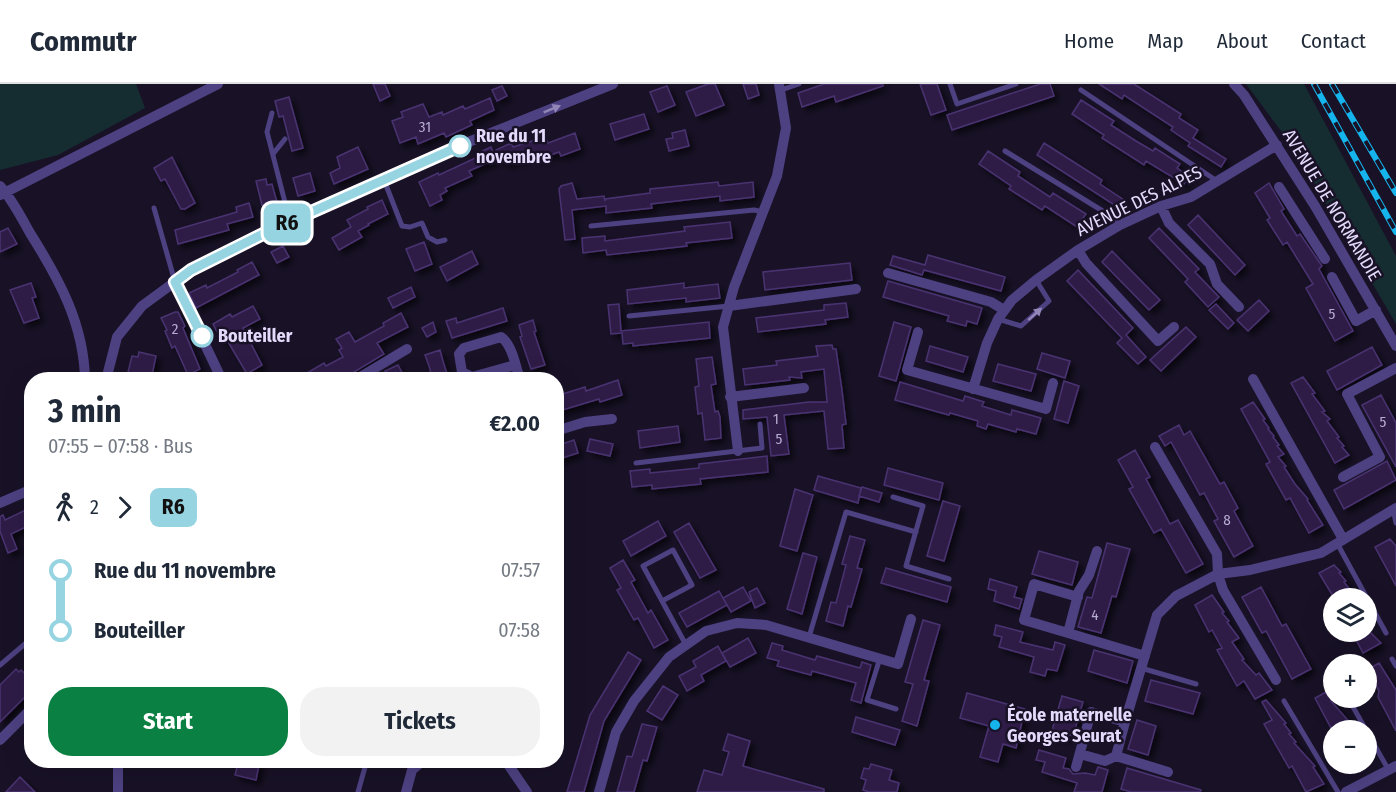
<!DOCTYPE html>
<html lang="en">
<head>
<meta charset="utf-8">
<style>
  :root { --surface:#fff; --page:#f2f2f3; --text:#1f2937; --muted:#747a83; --line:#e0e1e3; --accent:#0b8043 }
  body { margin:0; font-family:"Fira Sans Condensed",sans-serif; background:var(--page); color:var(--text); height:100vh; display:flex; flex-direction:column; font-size:22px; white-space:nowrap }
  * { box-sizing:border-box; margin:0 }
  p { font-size:20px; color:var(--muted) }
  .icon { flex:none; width:33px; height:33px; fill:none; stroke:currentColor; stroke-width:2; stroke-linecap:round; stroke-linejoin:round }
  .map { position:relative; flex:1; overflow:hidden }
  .details { position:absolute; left:24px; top:288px; width:540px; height:396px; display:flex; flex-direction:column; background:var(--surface); border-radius:24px; box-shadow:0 6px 24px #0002 }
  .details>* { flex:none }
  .badge { padding:0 12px; border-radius:9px; font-size:21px; line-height:39px }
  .buttons { position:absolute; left:1323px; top:504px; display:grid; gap:12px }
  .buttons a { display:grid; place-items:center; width:54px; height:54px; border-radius:50%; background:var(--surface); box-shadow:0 6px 24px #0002; font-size:30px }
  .map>.badge { position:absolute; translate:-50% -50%; box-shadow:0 0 0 3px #fff }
  .legs { display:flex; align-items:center; gap:9px; height:66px; padding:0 24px; font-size:20px }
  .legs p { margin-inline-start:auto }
  .overview { display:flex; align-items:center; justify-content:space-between; height:102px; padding:0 24px }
  h1 { font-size:33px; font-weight:700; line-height:45px }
  .cta { display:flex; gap:12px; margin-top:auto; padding:12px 24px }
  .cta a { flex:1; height:69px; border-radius:24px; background:var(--accent); color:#fff; font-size:24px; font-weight:700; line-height:69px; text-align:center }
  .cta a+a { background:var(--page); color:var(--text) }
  ul { padding:0 24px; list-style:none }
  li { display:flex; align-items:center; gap:21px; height:60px; font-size:22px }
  li i { display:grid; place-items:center; width:9px; height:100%; margin:0 8px; background:currentColor }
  li i::after { content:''; width:15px; height:15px; margin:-8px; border:4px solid; border-radius:50%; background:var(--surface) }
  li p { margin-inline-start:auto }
  li:first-child i { background:linear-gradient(#0000 50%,currentColor 0) }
  li:last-child i { background:linear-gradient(currentColor 50%,#0000 0) }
  header { display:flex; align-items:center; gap:36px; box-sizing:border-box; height:84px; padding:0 30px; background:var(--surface); border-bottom:2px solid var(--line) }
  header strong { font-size:28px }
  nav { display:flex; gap:33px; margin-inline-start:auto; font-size:21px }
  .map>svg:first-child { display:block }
  .green { fill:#152d31 }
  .building { fill:#2e1f47; stroke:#4a3371; stroke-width:1.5; filter:url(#shadow) }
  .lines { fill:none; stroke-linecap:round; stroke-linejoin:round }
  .lane { stroke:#4e4182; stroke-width:5 }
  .street { stroke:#4e4182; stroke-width:10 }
  .rail-casing { stroke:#16b4ed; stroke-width:6 }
  .rail { stroke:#191227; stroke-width:4; stroke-dasharray:11; stroke-linecap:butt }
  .oneway { fill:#9286b9 }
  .line-1-casing { stroke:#fff; stroke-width:14 }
  .line-1 { stroke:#97d4e2; stroke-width:9 }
  .stop-1-dot { fill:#fff; stroke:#97d4e2; stroke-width:3 }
  .poi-dot { fill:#16b4ed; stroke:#191227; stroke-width:2 }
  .labels { text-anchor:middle; stroke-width:5; stroke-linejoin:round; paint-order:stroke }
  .number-label { font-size:15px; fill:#b6accf }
  .stop-label { font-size:18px; font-weight:bold; fill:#e4dbfc; stroke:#191227; text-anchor:start }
  .street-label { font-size:18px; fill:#e4dbfc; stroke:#191227 }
  .poi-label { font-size:18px; font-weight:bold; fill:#e4dbfc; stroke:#191227; text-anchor:start }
</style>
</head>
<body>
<header>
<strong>Commutr</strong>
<nav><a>Home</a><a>Map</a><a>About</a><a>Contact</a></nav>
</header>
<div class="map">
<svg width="1396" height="708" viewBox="0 0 1396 708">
  <defs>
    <filter id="shadow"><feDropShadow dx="4.5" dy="4.5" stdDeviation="3" flood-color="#0009"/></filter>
  </defs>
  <rect width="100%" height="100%" fill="#191227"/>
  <path class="green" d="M0,0H136L145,24L58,71L0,86Z
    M1246,0H1304L1396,172V240L1293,63Z"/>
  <path class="building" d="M373,0H385L390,12L380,17Z
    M708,0H715L724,21L696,32L686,8Z
    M743,0H756L759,11L748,15Z
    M824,0H883V2L836,18L834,12L802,23L798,9Z
    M920,0H937L946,26L931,31Z
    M1040,0H1050L1054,12L952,46L947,31Z
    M1099,0H1134L1181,30L1179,34L1198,46L1193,54L1226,75L1221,83L1188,62L1190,59L1171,46L1173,43L1124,11L1122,15Z
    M502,2L507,12L497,17L492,6Z
    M667,2L675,21L658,28L650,8Z
    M289,13L303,64L292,67L283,32L279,33L275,17Z
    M490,14L494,26L470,37L472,41L446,53L444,49L418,60L416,53L400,59L392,37L403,33L401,28L423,20L429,33L442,28L443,31L463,22L465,25Z
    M1081,16L1114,37L1111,41L1136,57L1153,67L1155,64L1180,80L1177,84L1189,92L1184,100L1146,77L1144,81L1102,54L1104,51L1072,30Z
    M644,30L649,45L615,56L610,40Z
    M685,46L689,62L669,67L666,55L673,54L672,49Z
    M575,49L580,65L561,72L559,68L537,76L534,68L507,80L505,76L502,77L496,66L511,59L513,63L545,53L548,59Z
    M1044,59L1102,96L1100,100L1124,116L1119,124L1037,71Z
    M358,63L368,85L334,100L330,89L340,84L337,73Z
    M491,63L496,75L469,87L472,92L445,104L447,107L440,111L442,116L430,122L419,98L438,89L439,91L482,71L480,68Z
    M988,67L1020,88L1018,92L1050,113L1053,109L1086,130L1077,143L1045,122L1042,126L1009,105L1011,102L979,80Z
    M172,73L195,119L185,125H181L165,95L161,97L154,84Z
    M310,89L315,107L298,112L293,94Z
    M266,95L267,101L272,100L277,118L262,121L256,97Z
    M718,98L719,102L753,98L754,113L720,117V112L651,120L652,124L606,129V122L572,126L575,155L565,156L559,105L561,102L572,99L577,115L604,112L605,117V115L650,109V105Z
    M1269,99L1284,125L1281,127L1297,152L1300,150L1322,182L1319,185L1353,247L1335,257L1306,204L1313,200L1287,158L1283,161L1267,136L1270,134L1255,109Z
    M382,116L388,130L368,140L369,141L358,147L362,153L339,166L332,154L351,143L347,136L368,125L367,123Z
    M249,119L253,133L227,140L229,146L178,160L175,146L237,128L236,123Z
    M1198,131L1245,181L1235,191L1188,141Z
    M730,138L732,154L686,159L687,162L607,171L606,166L583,169L582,154L605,152V157L685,147L684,143Z
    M8,144L17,160L0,168V148Z
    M1159,144L1199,185L1195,188L1219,213L1208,223L1185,198L1188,195L1149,154Z
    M424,158L432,180L415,187L406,165Z
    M283,162L289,173L277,179L271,168Z
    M472,167L478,180L447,197L440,183Z
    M1112,167L1160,216L1149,226L1102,178Z
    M928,171L1005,193L1001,207L924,186L922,191L890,181L893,172L925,181Z
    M252,178L259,191L196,224L189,209L206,201L207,204L238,188L237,186Z
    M850,179L852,196L765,206L763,188Z
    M1078,186L1133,244L1126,251L1146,273L1138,280L1117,259L1122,254L1067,197Z
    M888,197L982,224L977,240L967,237L966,242L947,237L949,232L883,213Z
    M31,199L36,213L32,214L39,234L24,239L10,206Z
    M684,199V204L718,200L720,214L686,218V214L628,220L627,206Z
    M411,203L415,213L393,224L388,214Z
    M1259,216L1269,227L1248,247L1237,236Z
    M846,219L848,233L825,236L826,240L758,248L756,234L824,226V221Z
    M619,220L621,247L709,238L710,254L633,262V259L623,260L622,249L611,250L608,221Z
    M1216,220L1234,239L1228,245L1209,226Z
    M253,222L260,235L243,244L262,281L247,290L227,256L223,259L213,240L230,230L232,233Z
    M503,224L507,237L452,254L446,237L456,234L457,239Z
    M175,228H178L185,242L183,244L200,285L188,291L175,262L172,264L165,247L167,246L161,234Z
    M401,229L408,243L377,259L384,270L341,296H295L324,279L326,282L343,273L339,266L342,264L336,255L349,248L355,258L384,242L383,239Z
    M533,236L536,247L534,248L545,281L531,285L520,253L522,252L519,241Z
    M433,238L436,248L427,253L422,244Z
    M894,238L911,243L896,297L879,292Z
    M1186,243L1196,253L1161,287L1150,276Z
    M832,261L833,265H836L842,306L846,340L842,341L844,364L828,365L824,327L784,331L789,370L771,372L767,333L743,335V326L809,318H827L824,285L801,288L802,294L789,293L790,296L745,301L743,285L777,281L776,277L818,272L816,262Z
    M930,262L968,273L963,288L926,277Z
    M1372,263L1382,281L1337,306L1327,287Z
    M440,266L443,277L449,296H433L429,282L425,271Z
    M139,268L156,272L151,296H126L132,272L138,273Z
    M1042,269L1070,277L1065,294L1037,285Z
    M712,273L716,300L711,301L715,328L718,327L720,333L721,354L705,356L702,329L698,330L695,303L699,302L696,275Z
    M998,280L1036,290L1031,307L993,297Z
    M398,281L404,292L399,296H389L385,287Z
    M1303,293L1315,309L1312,310L1325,327L1322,328L1330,335L1327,337L1339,353L1337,354L1344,362L1342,363L1349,371L1335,379L1291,299Z
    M618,296L622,311L600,318L599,315L556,328V312L585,303L586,307Z
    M1064,297L1079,302L1068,339L1054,335Z
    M900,298L963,317L965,312L984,318L982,322L1011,331L1012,326L1041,334L1036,350L1017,345L1016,348L988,340L986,345L977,342L978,337L950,329L949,331L895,316Z
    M1381,311L1396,339V383L1362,321Z
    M1253,318L1265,335L1263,336L1269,344L1268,345L1274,352L1273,353L1279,361L1277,362L1284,370L1278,373L1286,382L1284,383L1295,400L1308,415L1307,416L1323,441L1309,449L1290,414L1286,416L1266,380L1270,378L1241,325Z
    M1179,341L1184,351L1190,347L1220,400L1224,398L1238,424L1234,427L1253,462L1234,473L1214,437L1218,435L1204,409L1200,411L1171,358L1165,362L1159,352Z
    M678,342L680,358L640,364L638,347Z
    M590,355L613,360L610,372L587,367Z
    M574,356L578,369L556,376V362Z
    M1135,366L1150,393L1146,395L1170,440L1178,436L1203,480L1186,489L1161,445L1154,449L1129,405L1133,403L1118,376Z
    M767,372L768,388L700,395L701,400L652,405V401L632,403L630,387L650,385V389L699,384V380Z
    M1387,377L1396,396L1344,425L1334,406Z
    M888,384L943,399L939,416L884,401Z
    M818,392L861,404L858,419L814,406Z
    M862,403L882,409L879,418L859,412Z
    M795,405L813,411L797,467L780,462Z
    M943,417L960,422L944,477L927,472Z
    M32,423V440L11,450L17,465L8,469L0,447V433L3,431L5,436Z
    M658,437L666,452L631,472L623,457Z
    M689,439L716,486L700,494L674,448Z
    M850,452L865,456L857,484L862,485L851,523L848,522L843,542L826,537L831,518L836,519L846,481L842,480Z
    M1390,455L1396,462V502L1375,463Z
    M1107,459L1130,465L1116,513L1112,512L1101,549L1078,543L1087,513L1092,514Z
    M1039,467L1078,478L1072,501L1032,490Z
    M803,469L817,473L802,530L787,525Z
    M623,476L635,496L631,498L642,518L648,529L651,526L668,556L654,564L638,534L634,536L617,506L621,504L610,484Z
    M1334,481L1341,488L1339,489L1346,497L1344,498L1351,507L1349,508L1355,514H1334L1319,489Z
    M886,484L951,503L947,518L881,499Z
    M990,495L1017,503L1014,513L1022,515L1019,525L994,517L996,507L988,505Z
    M743,503L751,517L731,528L723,514Z
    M1261,503L1282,542L1286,540L1311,585L1292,595L1266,547L1262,549L1242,513Z
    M757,504L765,519L755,524L749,508Z
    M719,507L727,521L687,543L679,529Z
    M1212,511L1224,528L1222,529L1229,537L1227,538L1239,554L1232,558L1244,575L1242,576L1256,591L1259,589L1272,606L1255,615L1244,597L1237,602L1217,566L1222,564L1212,546L1209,548L1195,521Z
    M923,536L940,541L924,596L929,597L917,642L902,637L913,600L905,598Z
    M996,541L1023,548L1020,558L1053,566L1055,558L1065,561L1057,587L1047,585L1045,592L1030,588L1034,573L999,563L1002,553L994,551Z
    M1352,548H1370L1381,559L1363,569Z
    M748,554L756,569L730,583L722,569Z
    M772,559L783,562L782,566L815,576L817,572L860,584L862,578L871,581L861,619L851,616L856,599L812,587L811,591L777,582L779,577L767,574Z
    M718,562L726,577L701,591L704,597L687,607L679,592L696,583L693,577Z
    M1094,566L1133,577L1127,599L1088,587Z
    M628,568L641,576L604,637L584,708H567L590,631Z
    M1379,579L1396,606V647L1378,613L1379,607L1367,586Z
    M16,585L19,588L21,586L32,596V606L0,638V601Z
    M1151,596L1200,609L1193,630L1145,617Z
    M663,602L678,611L662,636L647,627Z
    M1326,608L1333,616L1331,617L1352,641L1351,642L1355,646H1332L1315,614Z
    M967,609L1025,625L1016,664L1003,660L998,678L980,673L989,642L960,634Z
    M1062,612L1083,618L1073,652L1066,650L1065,654L1051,650Z
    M1266,616L1286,639L1284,640L1291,649L1289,650L1296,658L1294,659L1315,682L1313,683L1324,700L1306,708L1292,682L1289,684L1264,640L1272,636L1262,618Z
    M856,633L900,646L895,661L852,648Z
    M1137,636L1156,642L1148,671L1128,665Z
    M642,640L657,643L647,677L643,676L634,708H617L627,672L632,673Z
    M728,650L750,657L743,682L824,705V708H697L704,686L722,691L729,668L723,666Z
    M1039,666L1066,674L1063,684L1069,685L1073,690L1085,689L1095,691L1098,683L1108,686L1102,708H1074L1077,699L1042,688L1045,678L1036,676Z
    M239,676H260L256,696L235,691Z
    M871,680L892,686L889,696L899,699L897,708H869L863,706L866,696L861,694L864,684L869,685Z
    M1127,684L1201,706L1200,708H1131L1121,705Z
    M20,693L35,708H6Z"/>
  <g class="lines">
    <path class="lane" d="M950,0L957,20L1016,0
      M781,6L799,0
      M1081,6L1217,97
      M272,29L267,48L290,138
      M1005,67L1106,129L1120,140
      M273,70L285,55
      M384,96L402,142L410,143L422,139L428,153L437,158L445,156
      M154,124L175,198
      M591,142L754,126L763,128
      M629,232L729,222
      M998,235L1021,242L1049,217L1036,196
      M636,379L762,364L760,340
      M893,413L923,422L906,482L949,495
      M1393,425L1396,439
      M1337,459L1386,549
      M662,517L692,501L673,466L643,482L686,561
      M809,553L846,428L916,448
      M880,574L867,616L896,625
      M1392,575L1396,582
      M0,581L26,559L32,560
      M1141,584L1196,600
      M1348,614L1388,685
      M1284,617L1338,708
      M358,708L367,676"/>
    <path class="street" d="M1234,0L1244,11L1315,122L1396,262
      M0,102C12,115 21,133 30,149C59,195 84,240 85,296
      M1279,103L1325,175
      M0,111L218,0
      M1161,122L1169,139L1210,180L1217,200L1239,223
      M1078,166L1086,179L1158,257L1174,243
      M888,189L991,218L1004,226
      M1332,193L1356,237L1376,226
      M175,198L222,296
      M729,222L856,205
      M918,248L907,286L1046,325L1053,299
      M515,281L472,293L462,288L459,270L464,264L501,253C512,260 516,283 520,296
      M1253,295L1343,455
      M106,296L117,253L142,222L191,186L273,145L461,61L613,0
      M355,296L407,265
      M973,305L987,259L998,235L1012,216L1036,196L1078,166L1120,141L1161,122L1191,113L1277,61
      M730,313L804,304
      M556,347L585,338L612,335
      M1155,363L1217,470L1218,490L1223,506L1276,596
      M738,367L723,243L734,203L777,92L786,44L779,0
      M1343,393L1380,373L1347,310L1396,284
      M0,419L32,405
      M1097,467L1089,491L1079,507L1068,549L1145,572
      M1068,549L1024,536L1034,500L1078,513
      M0,656L32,624
      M1080,670L1105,677L1116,672L1168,688
      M1116,672L1125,638
      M118,676V708
      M505,676L527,708
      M1076,683L1091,628L1125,638L1157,531L1176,512L1218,490L1250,486L1321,469L1396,424
      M406,708L412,686L424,676
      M599,708L616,648L634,617L669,573L706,547L737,539L766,541L898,580L911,535
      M1346,708L1396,682"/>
    <g class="rail-casing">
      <path id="rail" d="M1314,0L1396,148
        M1332,0L1396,109"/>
    </g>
    <use href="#rail" class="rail"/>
  </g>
  <defs><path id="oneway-solid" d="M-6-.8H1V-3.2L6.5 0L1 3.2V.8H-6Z" transform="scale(1.5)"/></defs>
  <g class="oneway">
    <use href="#oneway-solid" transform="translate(552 25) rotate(-22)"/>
    <use href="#oneway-solid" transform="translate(1035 230) rotate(-42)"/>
  </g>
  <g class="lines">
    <g class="line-1-casing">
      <path id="line-1" d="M202,252L175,198L191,186L273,145L460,62"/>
    </g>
    <use href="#line-1" class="line-1"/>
  </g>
  <g class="stop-1-dot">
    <circle cx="460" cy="62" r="10"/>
    <circle cx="202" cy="252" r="10"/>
  </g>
  <circle class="poi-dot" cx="995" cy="641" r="6"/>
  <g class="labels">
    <g class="number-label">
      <text x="425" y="48">31</text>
      <text x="1332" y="235">5</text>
      <text x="175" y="250">2</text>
      <text x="776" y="340">1</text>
      <text x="1383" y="343">5</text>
      <text x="779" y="360">5</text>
      <text x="1227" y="441">8</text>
      <text x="1095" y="536">4</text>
    </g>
    <g class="stop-label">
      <text x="476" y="58">Rue du 11<tspan x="476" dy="21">novembre</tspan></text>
      <text x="218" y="258">Bouteiller</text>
    </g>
    <g class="street-label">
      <text transform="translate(1139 117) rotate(-26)" y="6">AVENUE DES ALPES</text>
      <text transform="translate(1332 121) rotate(59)" y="6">AVENUE DE NORMANDIE</text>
    </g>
    <g class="poi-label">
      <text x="1007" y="637">École maternelle<tspan x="1007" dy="21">Georges Seurat</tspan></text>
    </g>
  </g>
</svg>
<div class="buttons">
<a><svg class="icon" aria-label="layers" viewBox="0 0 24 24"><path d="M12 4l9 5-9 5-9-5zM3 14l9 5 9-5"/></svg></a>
<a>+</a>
<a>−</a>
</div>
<b class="badge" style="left:287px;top:139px;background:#97d4e2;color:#111">R6</b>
<section class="details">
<div class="overview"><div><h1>3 min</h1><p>07:55 – 07:58 · Bus</p></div><b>€2.00</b></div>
<div class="legs"><svg class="icon" aria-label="walk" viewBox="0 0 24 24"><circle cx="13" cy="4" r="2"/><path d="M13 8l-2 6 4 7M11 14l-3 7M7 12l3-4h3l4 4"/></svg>2<svg class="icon" aria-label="forward" viewBox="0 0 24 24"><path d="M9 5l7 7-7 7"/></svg><b class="badge" style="background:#97d4e2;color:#111">R6</b></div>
<ul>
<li><i style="color:#97d4e2"></i><b>Rue du 11 novembre</b><p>07:57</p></li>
<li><i style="color:#97d4e2"></i><b>Bouteiller</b><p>07:58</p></li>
</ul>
<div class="cta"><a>Start</a><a>Tickets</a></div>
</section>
</div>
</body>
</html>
